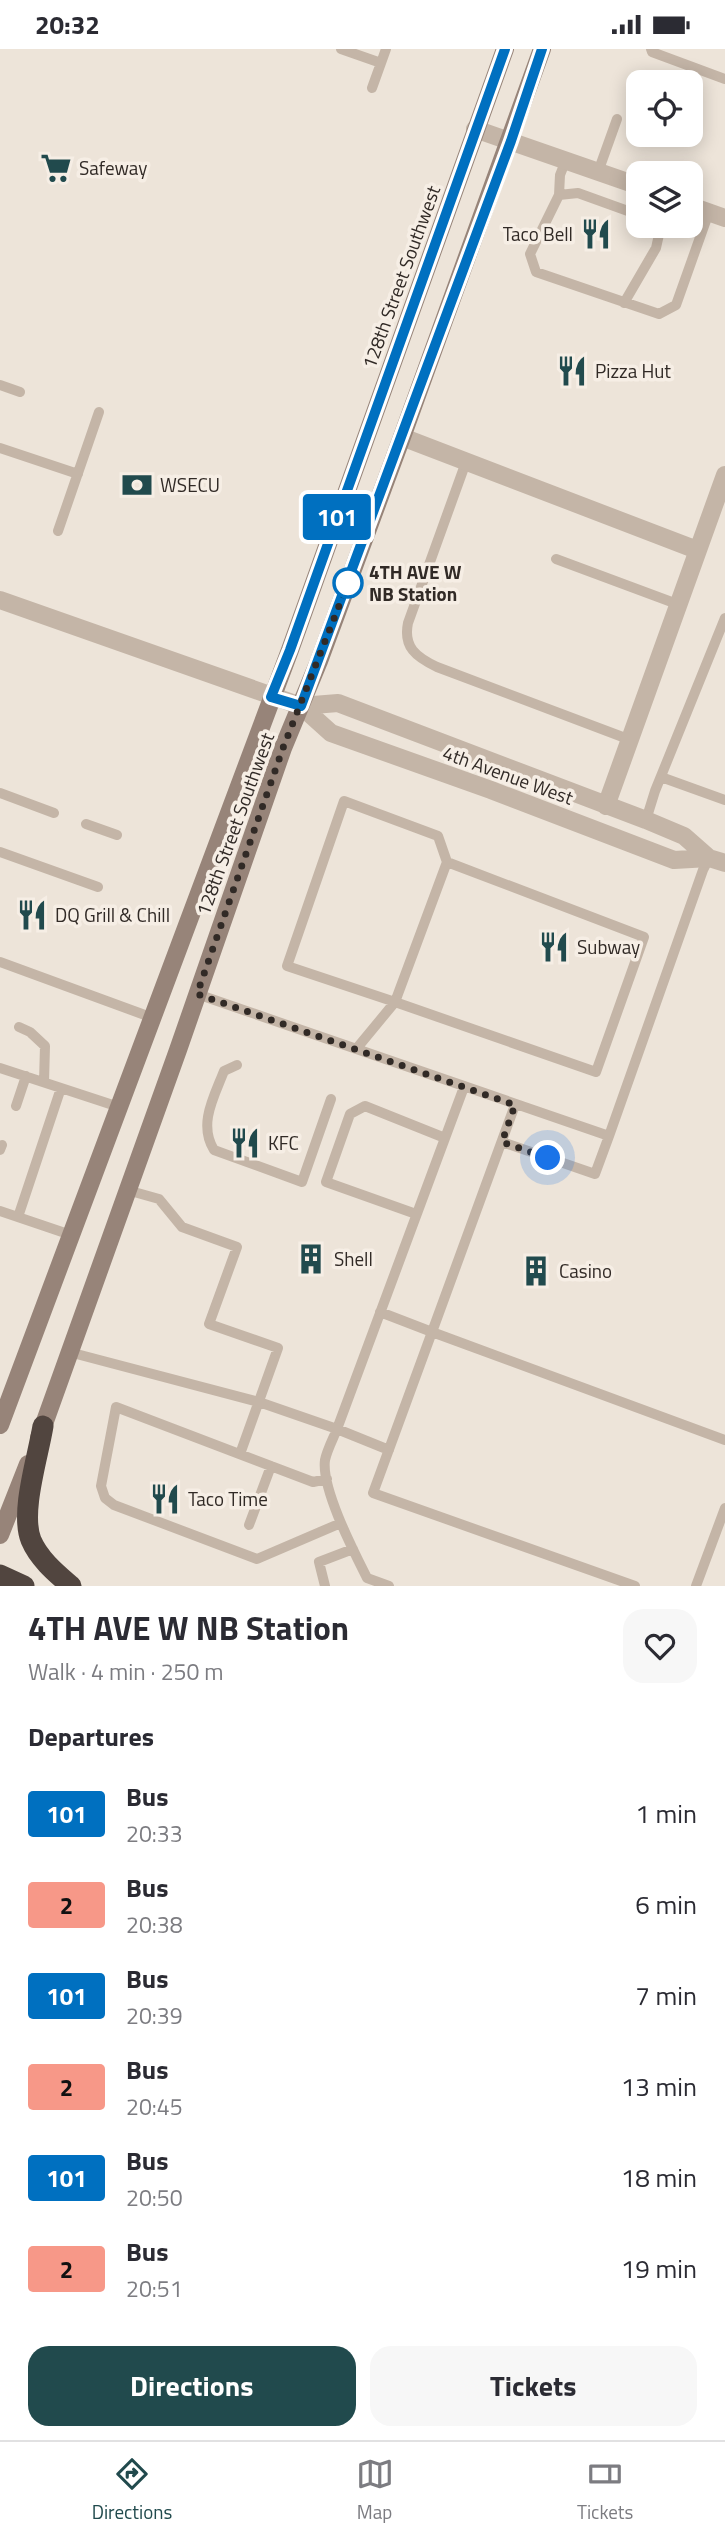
<!DOCTYPE html>
<html lang="en">
<head>
<meta charset="utf-8">
<style>
  :root { --surface:#fff; --page:#f7f7f7; --text:#2b2b33; --muted:#7c7c81; --line:#e1e1e2; --accent:#214a4d }
  body { margin:0; font-family:"Titillium Web",sans-serif; background:var(--page); color:var(--text); height:100vh; display:flex; flex-direction:column; font-size:26px; white-space:nowrap }
  * { box-sizing:border-box; margin:0 }
  p { font-size:23px; color:var(--muted) }
  .icon { flex:none; width:38px; height:38px; fill:none; stroke:currentColor; stroke-width:2; stroke-linecap:round; stroke-linejoin:round }
  .map { position:relative; height:1537px; overflow:hidden }
  .panel { display:flex; flex-direction:column; background:var(--surface); flex:1 }
  .panel>* { flex:none }
  .badge { padding:0 14px; border-radius:5px; font-size:24px; line-height:46px }
  .fabs { position:absolute; left:626px; top:21px; display:grid; gap:14px }
  .fabs a { display:grid; place-items:center; width:77px; height:77px; border-radius:14px; background:var(--surface); box-shadow:0 4px 18px #0003; font-size:35px }
  .you { position:absolute; width:35px; height:35px; margin:-18px; border:5px solid #fff; border-radius:50%; background:#1a73e8; box-shadow:0 0 0 10px #1a73e833 }
  .map>.badge { position:absolute; translate:-50% -50%; box-shadow:0 0 0 4px #fff }
  h2 { padding:0 28px; font-size:26px; line-height:63px }
  .round { display:grid; place-items:center; flex:none; width:74px; height:74px; border-radius:21px; background:var(--page) }
  .overview { display:flex; align-items:center; justify-content:space-between; height:119px; padding:0 28px }
  h1 { font-size:33px; font-weight:700; line-height:52px }
  .action { display:flex; gap:14px; margin-top:auto; padding:14px 28px }
  .action a { flex:1; height:80px; border-radius:21px; background:var(--accent); color:#fff; font-size:28px; font-weight:700; line-height:80px; text-align:center }
  .action a+a { background:var(--page); color:var(--text) }
  ul { padding:0; list-style:none }
  li { display:flex; align-items:center; gap:21px; height:91px; padding:0 28px }
  li div { flex:1 }
  li b { display:block; font-size:26px }
  li em { font-style:normal }
  li .badge { min-width:77px; font-weight:700; text-align:center }
  .status { display:flex; justify-content:space-between; align-items:center; height:49px; padding:0 35px; background:var(--surface); direction:ltr }
  .status svg { height:19px; fill:currentColor }
  .tabs { display:flex; justify-content:space-around; align-items:center; height:98px; border-top:2px solid var(--line); background:var(--surface); font-size:19px; color:var(--muted) }
  .tabs a { display:grid; justify-items:center; gap:4px }
  .tabs .active { color:var(--accent) }
  .map>svg:first-child { display:block }
  .lines { fill:none; stroke-linecap:round; stroke-linejoin:round }
  .service { stroke:#c4b5a7; stroke-width:10 }
  .minor { stroke:#c4b5a7; stroke-width:18 }
  .tertiary { stroke:#c4b5a7; stroke-width:18 }
  .secondary { stroke:#978479; stroke-width:18 }
  .motorway { stroke:#51453f; stroke-width:21 }
  .line-casing { stroke:#fff; stroke-width:16 }
  .line { stroke:#0070c0; stroke-width:10 }
  .walk { stroke:#312a26; stroke-width:7; stroke-dasharray:0 12.6 }
  .stop-dot { fill:#fff; stroke:#0070c0; stroke-width:3.5 }
  .labels { text-anchor:middle; stroke-width:7; stroke-linejoin:round; paint-order:stroke }
  .poi-label { font-size:19px; fill:#312a26; stroke:#f6eee5; text-anchor:start }
  .street-label { font-size:19px; fill:#312a26; stroke:#f6eee5 }
  .stop-label { font-size:19px; font-weight:bold; fill:#312a26; stroke:#f6eee5; text-anchor:start }
</style>
</head>
<body>
<div class="status"><b>20:32</b><svg viewBox="0 0 49 12"><path d="M0 12V9h3v3zM5 12V6h3v6zM10 12V3h3v9zM15 12V0h3v12zM26 1h20v11H26zM47 4h2v5h-2z"/></svg></div>
<div class="map">
<svg width="725" height="1537" viewBox="0 0 725 1537">
  <rect width="100%" height="100%" fill="#ede4d9"/>
  <g class="lines">
    <path class="service" d="M341,0L381,14
      M651,0L652,3L725,30
      M372,39L386,0
      M566,111L560,126L559,146L530,205L536,223L659,265L676,256L709,163
      M598,123L617,70
      M559,146L578,144L639,166
      M624,254L656,199L660,181L656,177
      M0,336L20,343
      M0,399L78,425
      M466,413L408,574C403,598 416,608 437,618L628,690
      M58,482L99,363
      M556,510L677,555
      M661,728L725,751
      M0,744L54,764
      M646,771L655,742L725,569
      M86,775L117,786
      M0,803L98,838
      M0,913L153,969
      M197,945L609,1087L703,821L709,809
      M19,978L30,983L45,997L44,1033
      M357,999L395,953L287,917L344,752L438,787L447,813L395,953L596,1023L644,888L447,813
      M237,1016L224,1022C214,1048 198,1075 214,1101L302,1133L331,1050
      M0,1019L119,1058
      M515,1056L432,1283L725,1391
      M16,1057L26,1027
      M502,1093L595,1125L609,1087
      M0,1101L2,1096
      M127,1141L159,1150L182,1178L237,1198L209,1275L278,1299L240,1405
      M0,1162L71,1186
      M416,1165L326,1133L350,1065L365,1057L445,1089
      M18,1168L61,1039
      M380,1263L432,1283L373,1444L635,1537
      M69,1303L259,1353L337,1380L464,1038
      M327,1430L313,1433L116,1358L101,1437L105,1449L114,1456L257,1510L341,1474
      M249,1476L271,1417
      M325,1537L319,1513L353,1500
      M389,1537L367,1529C354,1503 321,1439 325,1411C327,1401 333,1390 337,1380L389,1401
      M696,1537L725,1459"/>
    <path class="minor" d="M475,80L639,137
      M691,157L725,169
      M402,388L697,501
      M606,757L725,426"/>
    <path class="tertiary" d="M0,551L301,657L338,654L646,771L684,787L709,809L725,814
      M301,657L331,684L491,741L674,811L709,809"/>
    <path class="secondary" d="M0,1376L290,601L505,0
      M39,1389L178,1001L283,699L319,612L402,388L542,0
      M0,1486L28,1415"/>
    <path class="motorway" d="M43,1377C38,1408 20,1463 31,1491C39,1510 56,1524 71,1537
      M0,1526L24,1537"/>
  </g>
  <g class="lines">
    <g class="line-casing">
      <path id="line" d="M505,0L290,601L271,648L301,657L511,92L542,0"/>
    </g>
    <use href="#line" class="line"/>
    <path class="walk" d="M348,534L283,699L197,945L515,1056L502,1093L548,1109"/>
  </g>
  <defs>
    <g id="supermarket-bare" transform="scale(2.415)"><path d="M-6-5.5h2.5l.6 2H6L4.5 2H-2.5L-4.4-4H-6ZM-1.5 3.2a1.3 1.3 0 1 0 .1 0ZM3 3.2a1.3 1.3 0 1 0 .1 0Z" fill="#214a4d" stroke="#f6eee5" stroke-width="2.5" paint-order="stroke"/></g>
    <g id="restaurant-bare" transform="scale(2.415)"><path d="M-5-6h1v4h1v-4h1v4h1v-4h1v5L-1.5 .5V6h-2V.5L-5-1ZM5-6V6H3V1.5H1.5Q1.5-4 5-6Z" fill="#214a4d" stroke="#f6eee5" stroke-width="2.5" paint-order="stroke"/></g>
    <g id="bank-bare" transform="scale(2.415)"><path d="M-6-4H6V4H-6ZM0-2.3a2.3 2.3 0 1 0 0 4.6a2.3 2.3 0 1 0 0-4.6Z" fill="#214a4d" stroke="#f6eee5" stroke-width="2.5" paint-order="stroke"/></g>
    <g id="building-bare" transform="scale(2.415)"><path d="M-4-6H4V6H1V3H-1V6H-4ZM-2.5-4.3h1.7v1.8h-1.7ZM.8-4.3h1.7v1.8H.8ZM-2.5-1h1.7V.8h-1.7ZM.8-1h1.7V.8H.8Z" fill="#214a4d" stroke="#f6eee5" stroke-width="2.5" paint-order="stroke"/></g>
  </defs>
  <g fill-rule="evenodd">
    <use href="#supermarket-bare" x="56" y="119"/>
    <use href="#restaurant-bare" x="596" y="185"/>
    <use href="#restaurant-bare" x="572" y="322"/>
    <use href="#bank-bare" x="137" y="436"/>
    <use href="#restaurant-bare" x="32" y="866"/>
    <use href="#restaurant-bare" x="554" y="898"/>
    <use href="#restaurant-bare" x="245" y="1094"/>
    <use href="#building-bare" x="311" y="1210"/>
    <use href="#building-bare" x="536" y="1222"/>
    <use href="#restaurant-bare" x="165" y="1450"/>
  </g>
  <circle class="stop-dot" cx="348" cy="534" r="14"/>
  <g class="labels">
    <g class="poi-label">
      <text x="79" y="126">Safeway</text>
      <text x="573" y="192" text-anchor="end">Taco Bell</text>
      <text x="595" y="329">Pizza Hut</text>
      <text x="160" y="443">WSECU</text>
      <text x="55" y="873">DQ Grill &amp; Chill</text>
      <text x="577" y="905">Subway</text>
      <text x="268" y="1101">KFC</text>
      <text x="334" y="1217">Shell</text>
      <text x="559" y="1229">Casino</text>
      <text x="188" y="1457">Taco Time</text>
    </g>
    <g class="street-label">
      <text transform="translate(401 228) rotate(-70)" y="7">128th Street Southwest</text>
      <text transform="translate(508 726) rotate(20)" y="7">4th Avenue West</text>
      <text transform="translate(235 775) rotate(-70)" y="7">128th Street Southwest</text>
    </g>
    <g class="stop-label">
      <text x="369" y="530">4TH AVE W<tspan x="369" dy="22">NB Station</tspan></text>
    </g>
  </g>
</svg>
<div class="fabs">
<a><svg class="icon" aria-label="locate" viewBox="0 0 24 24"><circle cx="12" cy="12" r="6"/><path d="M12 2v4M12 18v4M2 12h4M18 12h4"/></svg></a>
<a><svg class="icon" aria-label="layers" viewBox="0 0 24 24"><path d="M12 4l9 5-9 5-9-5zM3 14l9 5 9-5"/></svg></a>
</div>
<div class="you" style="left:548px;top:1109px"></div>
<b class="badge" style="left:337px;top:468px;background:#0070c0;color:#fff">101</b>
</div>
<section class="panel">
<div class="overview"><div><h1>4TH AVE W NB Station</h1><p>Walk · 4 min · 250 m</p></div><a class="round"><svg class="icon" aria-label="heart" viewBox="0 0 24 24"><path d="M12 20l-8-8c-3-5 5-10 8-4 3-6 11-1 8 4z"/></svg></a></div>
<h2>Departures</h2>
<ul>
<li><span class="badge" style="background:#0070c0;color:#fff">101</span><div><b>Bus</b><p>20:33</p></div><em>1 min</em></li>
<li><span class="badge" style="background:#f79888;color:#111">2</span><div><b>Bus</b><p>20:38</p></div><em>6 min</em></li>
<li><span class="badge" style="background:#0070c0;color:#fff">101</span><div><b>Bus</b><p>20:39</p></div><em>7 min</em></li>
<li><span class="badge" style="background:#f79888;color:#111">2</span><div><b>Bus</b><p>20:45</p></div><em>13 min</em></li>
<li><span class="badge" style="background:#0070c0;color:#fff">101</span><div><b>Bus</b><p>20:50</p></div><em>18 min</em></li>
<li><span class="badge" style="background:#f79888;color:#111">2</span><div><b>Bus</b><p>20:51</p></div><em>19 min</em></li>
</ul>
<div class="action"><a>Directions</a><a>Tickets</a></div>
</section>
<nav class="tabs">
<a class="active"><svg class="icon" aria-label="directions" viewBox="0 0 24 24"><path d="M12 3l9 9-9 9-9-9zM9 14v-3h6M13 9l2 2-2 2"/></svg>Directions</a>
<a><svg class="icon" aria-label="map" viewBox="0 0 24 24"><path d="M3 6l6-2 6 2 6-2v14l-6 2-6-2-6 2zM9 4v14M15 6v14"/></svg>Map</a>
<a><svg class="icon" aria-label="tickets" viewBox="0 0 24 24"><path d="M3 7h18v10H3zM15 7v10"/></svg>Tickets</a>
</nav>
</body>
</html>
